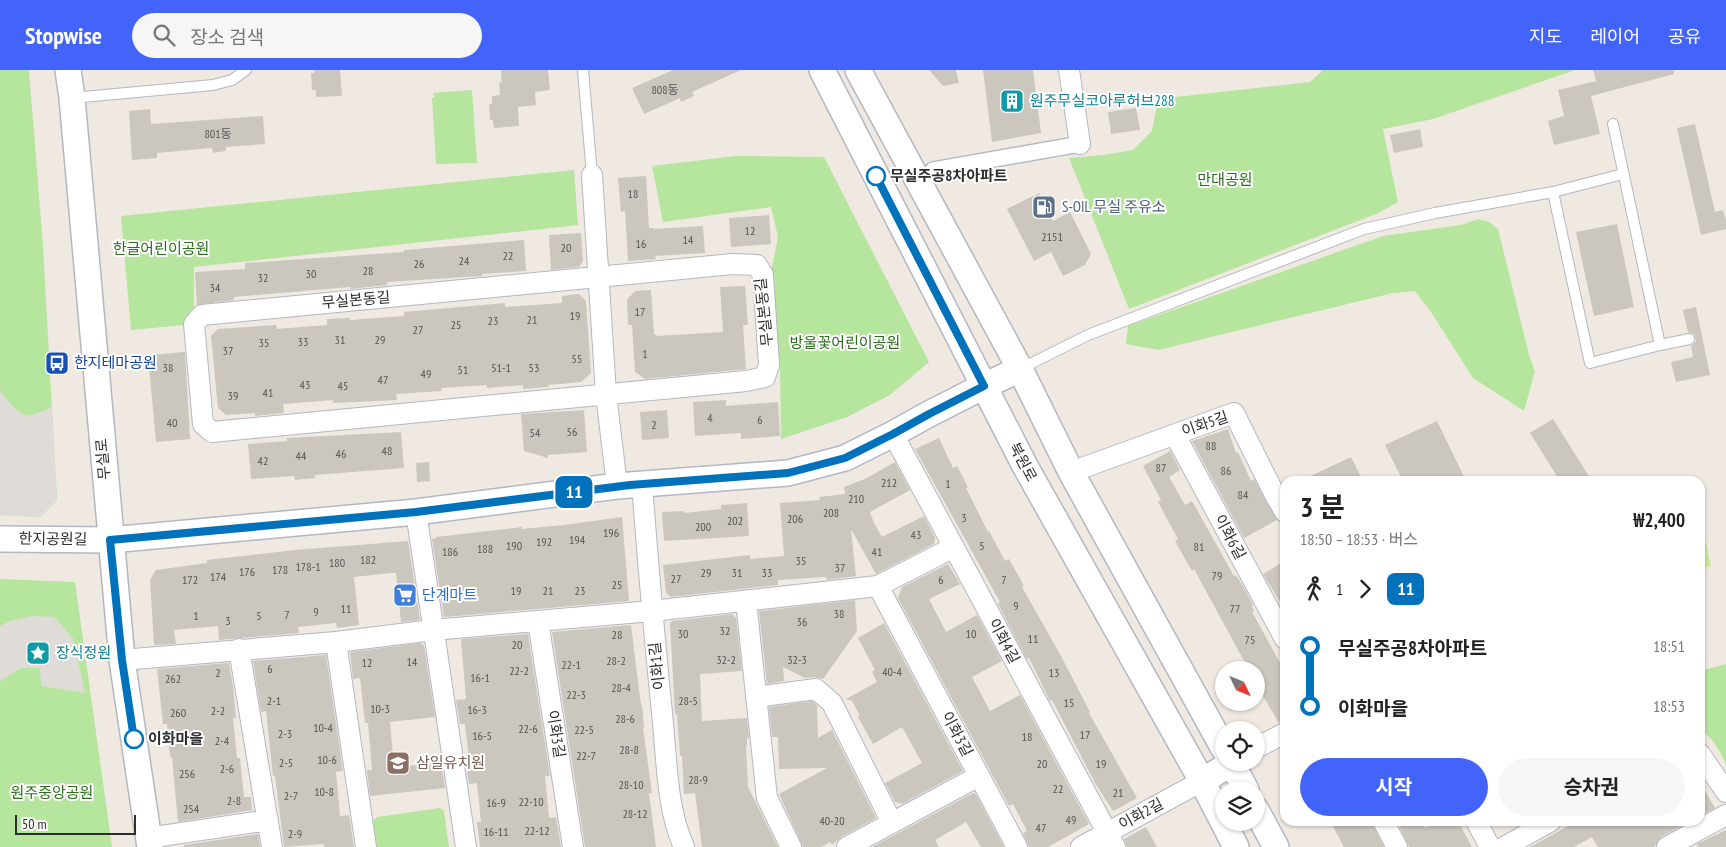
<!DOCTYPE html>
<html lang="ko">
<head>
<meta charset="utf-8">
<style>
  :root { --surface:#fff; --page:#f6f6f6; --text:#222; --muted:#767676; --accent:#4264fb }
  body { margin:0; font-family:"PT Sans Narrow","Noto Sans KR",sans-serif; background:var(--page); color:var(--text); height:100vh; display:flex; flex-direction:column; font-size:19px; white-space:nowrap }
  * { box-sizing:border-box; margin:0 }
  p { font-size:16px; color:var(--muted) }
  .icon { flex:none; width:28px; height:28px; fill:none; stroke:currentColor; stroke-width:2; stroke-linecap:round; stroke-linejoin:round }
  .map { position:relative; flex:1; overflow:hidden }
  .drawer { position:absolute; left:1280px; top:406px; width:425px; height:350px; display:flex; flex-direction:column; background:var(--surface); border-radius:15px; box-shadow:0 1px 4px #0004 }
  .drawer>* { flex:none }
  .badge { padding:0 10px; border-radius:8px; font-size:18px; line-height:32px }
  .needle { width:32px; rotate:133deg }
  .fabs { position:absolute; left:1215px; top:591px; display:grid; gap:10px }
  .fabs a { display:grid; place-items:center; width:50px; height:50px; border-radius:50%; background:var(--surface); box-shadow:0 1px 4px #0004; font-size:25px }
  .scale { position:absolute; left:15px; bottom:12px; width:121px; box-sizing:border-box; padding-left:5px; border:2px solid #2e2e2e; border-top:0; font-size:14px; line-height:18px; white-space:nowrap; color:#2e2e2e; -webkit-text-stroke:4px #fff; paint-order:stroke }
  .map>.badge { position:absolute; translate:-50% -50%; box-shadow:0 0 0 2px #fff }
  .legs { display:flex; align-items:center; gap:8px; height:55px; padding:0 20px; font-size:16px }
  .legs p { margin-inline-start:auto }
  .head { display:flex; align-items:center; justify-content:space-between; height:85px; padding:0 20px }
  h1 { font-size:28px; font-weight:700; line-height:38px }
  .button { display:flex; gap:10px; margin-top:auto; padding:10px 20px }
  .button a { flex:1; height:58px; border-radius:30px; background:var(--accent); color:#fff; font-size:20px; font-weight:700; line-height:58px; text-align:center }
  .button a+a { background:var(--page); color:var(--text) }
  ul { padding:0 20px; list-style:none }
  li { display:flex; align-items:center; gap:18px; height:60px; font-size:19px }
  li i { display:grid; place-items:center; width:8px; height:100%; margin:0 6px; background:currentColor }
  li i::after { content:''; width:12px; height:12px; margin:-6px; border:4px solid; border-radius:50%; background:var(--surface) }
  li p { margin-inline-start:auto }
  li:first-child i { background:linear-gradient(#0000 50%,currentColor 0) }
  li:last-child i { background:linear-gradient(currentColor 50%,#0000 0) }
  header { display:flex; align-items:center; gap:30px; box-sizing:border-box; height:70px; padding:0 25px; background:var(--accent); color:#fff }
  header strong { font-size:24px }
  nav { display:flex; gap:28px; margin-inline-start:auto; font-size:18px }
  .search { width:350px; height:45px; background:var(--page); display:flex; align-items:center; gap:12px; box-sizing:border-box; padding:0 18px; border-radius:28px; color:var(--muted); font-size:19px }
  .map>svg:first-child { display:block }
  .green { fill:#b6e59e }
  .pitch { fill:#c9ec9a }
  .plaza { fill:#dfdcd8 }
  .building { fill:#cbc7bf }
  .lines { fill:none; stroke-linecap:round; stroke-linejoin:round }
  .service-casing { stroke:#b4b7c1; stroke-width:12 }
  .pedestrian-casing { stroke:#b4b7c1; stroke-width:18 }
  .minor-casing { stroke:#b4b7c1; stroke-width:22 }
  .tertiary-casing { stroke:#b4b7c1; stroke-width:28 }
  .service { stroke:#fff; stroke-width:10 }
  .pedestrian { stroke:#fff; stroke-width:15 }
  .minor { stroke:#fff; stroke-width:20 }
  .tertiary { stroke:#fff; stroke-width:25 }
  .line-1-casing { stroke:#fff; stroke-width:11 }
  .line-1 { stroke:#0072bc; stroke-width:8 }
  .stop-1-dot { fill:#fff; stroke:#0072bc; stroke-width:2.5 }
  .labels { text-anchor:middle; stroke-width:4; stroke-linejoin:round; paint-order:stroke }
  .number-label { font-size:12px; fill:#555452 }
  .culture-label { font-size:15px; fill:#0d838f; stroke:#fff; text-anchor:start }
  .stop-label { font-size:15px; font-weight:bold; fill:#2e2e2e; stroke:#fff; text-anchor:start }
  .park-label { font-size:15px; fill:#2c6e1b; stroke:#fff }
  .service-label { font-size:15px; fill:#4e5e75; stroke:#fff; text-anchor:start }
  .street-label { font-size:15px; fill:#2e2e2e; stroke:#fff }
  .transit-label { font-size:15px; fill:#164399; stroke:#fff; text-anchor:start }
  .shop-label { font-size:15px; fill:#366cbe; stroke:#fff; text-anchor:start }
  .education-label { font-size:15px; fill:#785e54; stroke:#fff; text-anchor:start }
</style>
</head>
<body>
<header>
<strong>Stopwise</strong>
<div class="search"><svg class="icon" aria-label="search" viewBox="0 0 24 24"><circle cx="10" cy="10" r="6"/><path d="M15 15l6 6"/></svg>장소 검색</div>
<nav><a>지도</a><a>레이어</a><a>공유</a></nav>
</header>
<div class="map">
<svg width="1726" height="777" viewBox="0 0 1726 777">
  <rect width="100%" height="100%" fill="#efe9e1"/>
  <path class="green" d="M0,0H29L43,176L57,430L40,447L0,445Z
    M1323,0H1575L1433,49L1383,59L1398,132L1376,144L1129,239L1069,88L1104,85L1133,80L1152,61L1158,29L1310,12Z
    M472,20L477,93L436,94L432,28L435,27L433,23Z
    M736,86L824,87L929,292L890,325L847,347L781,369L780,296L771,202L778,167L771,137L663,152L652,96Z
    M574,100L578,155L194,197V245L184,255L131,260L121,146Z
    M1478,149L1489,152L1498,159L1529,285L1535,301L1524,341L1473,308L1431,242L1415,221L1393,223L1158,280L1126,274L1128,256L1383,166L1461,155Z
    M0,509L75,512L112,777H0Z
    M1726,594V695C1721,682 1712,666 1700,660V601Z
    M440,738L444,741L449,777H377L373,751L377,747Z"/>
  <path class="pitch" d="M1700,446L1711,496L1700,498Z"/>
  <path class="plaza" d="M0,321L15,339L23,344L30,346L52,337L57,430L40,447L0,445Z
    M34,546L54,547L73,568L85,623L42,616L39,598H21L0,611V556L10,551Z"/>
  <path class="building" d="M314,0H340L342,26L316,27V20H312L311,3H314Z
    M501,0H548L550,20L535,22L536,35L518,37L519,56L494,58L493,50H490L489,34H492V26L500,25L499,13L502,12Z
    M673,0H741L692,22L694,26L681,32L680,28L644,44L632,18Z
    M929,0H956L959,13L943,16Z
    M983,0H1033L1041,63L992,72Z
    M1593,0H1674V4L1591,26L1600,64L1554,75L1548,51L1564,46L1558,20L1596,11Z
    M1136,38L1140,60L1111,64L1108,42Z
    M150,39L151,54L263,46L265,74L226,77V81L213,83L212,78L157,83V88L132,90L129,41Z
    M1695,54L1715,142L1723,140L1726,151V159L1701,165L1677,58Z
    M1420,59L1423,77L1394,83L1390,65Z
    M646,106L649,158H654V159L703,156L705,183L655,186L656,189L628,191L625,141L621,142L618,108Z
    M1039,123L1053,151L1070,142L1091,184L1085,195L1063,206L1051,182L1034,191L1007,139Z
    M769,145L771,174L731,177L729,148Z
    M1617,154L1634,237L1594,246L1576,162Z
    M581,163L583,191L579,197L551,200L549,165Z
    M524,170L526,201L482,204V206L387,212V215L350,219V217L234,227V230L197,235L195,202L245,199V193L404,182V180Z
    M745,216L748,255H743L746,299L645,309L635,302L632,255H628L627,230L635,221L651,220L654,264H655L656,266L723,262L720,217Z
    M579,224L586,231L591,303L581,312L548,315L549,317L523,319V315L487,318V315L441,318L442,321L396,324L397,330L333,333V330L283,334L284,343L255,346V343L226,345L218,338L211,266L218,259L276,255L277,259L327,255V249L350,248V250L404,246V242L505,233V237L562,233V226Z
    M1696,237L1710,305L1676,312L1671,292L1693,287L1691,276L1696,271L1694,264L1688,262L1683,240Z
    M185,282L190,369L156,372L148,285Z
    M726,330V336L778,332L780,366L741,369V363L695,366L693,332Z
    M584,340L587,382L548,385V388L524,381L521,344Z
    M667,340L669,368L642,370L640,342Z
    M1553,349L1592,411H1560L1530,363Z
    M1437,351L1466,411H1403L1385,375Z
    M1228,359L1236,383L1238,382L1251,411L1254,409L1277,450L1244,468L1192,371Z
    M401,362L404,398L315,405V408L295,410L294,406L251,409L248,374L287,371V368Z
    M939,368L953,398L957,396L968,417L966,418L988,462L989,461L1005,491L1009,489L1024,516L1022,517L1061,586L1090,642L1089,643L1137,728L1113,741L1095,713L1052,630L1050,631L1029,588L1027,589L998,534L1000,532L915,379Z
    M1170,381L1180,400L1169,407L1185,435L1192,431L1234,506L1236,505L1243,516L1253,535L1252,537L1254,541L1252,542L1285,602V651L1279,653L1260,621L1256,614V600H1249L1194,499L1192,501L1175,471L1178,469L1158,432L1161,430L1143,396Z
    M1351,387L1363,411H1300Z
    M429,392L430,411L417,412L416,393Z
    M895,392L910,420L870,442L874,453L882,467L924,446L935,468L934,474L876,504L851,459L856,506L827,510L826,507L778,510V515L671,527L666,523L663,495L750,485V489L784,486L780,433L820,430L819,427L845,424L844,417L867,408Z
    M747,433L749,466L664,471L662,442L684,441V443L721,439V435Z
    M622,447L629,531L444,547L432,469L436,468V467L522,457V459L564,455Z
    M408,471L420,550L401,552L396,503H391L354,507L359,555L337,558L336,553L298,557L299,563L219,570L218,556L174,560L176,574L154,575L150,510L156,500L207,493V490L295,480Z
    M1285,491V540L1263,504Z
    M948,494L960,514L929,529L946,562L977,545L1002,591L972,607L990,641L1020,625L1089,754L1048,777H1029L1023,763L1027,761L1013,734L1009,736L898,528L902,517Z
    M855,530L857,561L823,609L815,607L805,608L783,597L784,611L767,614L759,541Z
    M732,544L736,548L742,601L700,604L702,651L747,648L749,668H747V676H746L748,717L778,777H702L695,723L684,724L682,686H680L677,644L675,645L670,553L672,551Z
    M884,553L963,701L902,734L895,732L885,713L922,693L902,657L873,674L858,647L860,646L852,631L846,629L877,612L872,602L875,600L858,568Z
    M631,555L641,635H642L644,658H643L652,723H649L656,777H585L552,562Z
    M528,564L550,706H545L549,748L556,747L561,777H480L477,752H481L477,713L469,714L465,690L469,688L465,654H460L456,630L466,629L461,569Z
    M421,573L424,576L435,647L390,652L394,697L441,693L445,718L370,726L367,700H372L368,653H365L360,608L353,609L350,582Z
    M326,585L343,701L336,702L340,746L349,745L354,777H324V774L284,777L275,706H273L266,641L261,642L253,591Z
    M229,593L233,616L236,648H233L237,688H240L244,727H251L252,740L178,752L172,687H170L167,654H163L157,599Z
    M812,631L817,635L818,668L832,660L876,748L841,767L832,775L830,772L821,777H803L779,724L827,698L779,699L778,667H772L769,637Z
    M1700,712L1715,738L1700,746Z
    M973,723H975L1004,777H981L966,752L935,770L939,777H872Z
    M1330,751H1371L1384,777H1344Z
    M1397,751H1422L1425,758L1437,751H1458L1472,777H1409Z
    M1577,751H1690L1661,767L1654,777H1598L1592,767L1574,777H1530Z
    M1146,757L1157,777H1127L1124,769Z
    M1726,760V777H1696L1698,776L1697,774Z
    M258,764L260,777H184V775Z"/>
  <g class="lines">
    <g class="service-casing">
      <path id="service" d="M583,0L592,105
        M72,28L213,15L232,10L246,0
        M1553,122L1590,293L1660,275L1613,54
        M1660,275L1689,269
        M1020,299L1088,265L1364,159L1435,143L1553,122L1623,104"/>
    </g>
    <g class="pedestrian-casing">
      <path id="pedestrian" d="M933,100L1080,74"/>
    </g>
    <g class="minor-casing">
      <path id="minor" d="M1069,0L1080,74
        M592,105L606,324L617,416
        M733,194L757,195L763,205L769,295L765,307L746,311L212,362L203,354L194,254L202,245Z
        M893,364L1115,777
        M1175,365L1285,569
        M1071,402L1234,343L1275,425L1285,442
        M642,414C648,494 655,574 663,653C667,694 667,739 684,777
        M416,442L466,777
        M878,516L1017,777
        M746,531L767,728L791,777
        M538,551L573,777
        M336,572L366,777
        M239,579L272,777
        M122,590L336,572L433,560L652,541L878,516L954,477
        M756,627L816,619L832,633L892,753
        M1256,678L1285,663
        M1700,684L1726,722
        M1383,751L1397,777
        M1476,751L1490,777
        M148,768L268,750
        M847,777L979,706
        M1081,777L1202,711
        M1504,777L1551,751
        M1667,777L1726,745"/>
    </g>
    <g class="tertiary-casing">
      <path id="tertiary" d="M68,0L72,28L122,590L150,777
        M822,0L1025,396L1202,711L1236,777
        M858,0L1020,299L1071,402L1224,679
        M0,469L110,470L416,442L617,416L788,403L845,388L893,364L929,344L984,316L1020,299
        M1231,692L1246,720
        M1202,711L1232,693
        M1256,740L1276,777"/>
    </g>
    <use href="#service" class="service"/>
    <use href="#pedestrian" class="pedestrian"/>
    <use href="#minor" class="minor"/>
    <use href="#tertiary" class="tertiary"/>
  </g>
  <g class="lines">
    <g class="line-1-casing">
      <path id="line-1" d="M134,669L122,590L110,470L416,442L630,415L788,403L845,388L893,364L929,344L984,316L876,106"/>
    </g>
    <use href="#line-1" class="line-1"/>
  </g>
  <defs>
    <g id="building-square" transform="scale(1.25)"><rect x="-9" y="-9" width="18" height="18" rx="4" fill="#0f9aa8" stroke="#fff"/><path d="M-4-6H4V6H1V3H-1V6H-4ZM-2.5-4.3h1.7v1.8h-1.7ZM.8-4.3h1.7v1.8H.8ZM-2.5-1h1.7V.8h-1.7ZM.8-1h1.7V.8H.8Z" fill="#fff"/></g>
    <g id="fuel-square" transform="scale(1.25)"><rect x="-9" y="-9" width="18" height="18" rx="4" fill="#5c6f8a" stroke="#fff"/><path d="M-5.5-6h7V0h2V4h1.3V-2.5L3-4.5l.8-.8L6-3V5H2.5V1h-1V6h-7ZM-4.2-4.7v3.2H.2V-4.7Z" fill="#fff"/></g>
    <g id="bus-square" transform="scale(1.25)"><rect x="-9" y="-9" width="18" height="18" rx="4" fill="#1a4fb4" stroke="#fff"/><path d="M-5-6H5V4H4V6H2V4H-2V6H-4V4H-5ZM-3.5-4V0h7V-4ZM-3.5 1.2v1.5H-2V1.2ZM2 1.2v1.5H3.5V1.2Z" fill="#fff"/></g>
    <g id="supermarket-square" transform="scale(1.25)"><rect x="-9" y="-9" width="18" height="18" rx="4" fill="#3f7fe0" stroke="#fff"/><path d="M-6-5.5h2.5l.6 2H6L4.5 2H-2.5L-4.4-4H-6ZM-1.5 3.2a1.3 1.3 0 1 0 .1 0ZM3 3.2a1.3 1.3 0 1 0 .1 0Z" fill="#fff"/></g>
    <g id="sight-square" transform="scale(1.25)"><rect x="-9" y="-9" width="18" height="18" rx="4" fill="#0f9aa8" stroke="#fff"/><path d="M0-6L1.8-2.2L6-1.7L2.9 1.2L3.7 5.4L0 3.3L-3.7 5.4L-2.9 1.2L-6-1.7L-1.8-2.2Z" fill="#fff"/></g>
    <g id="school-square" transform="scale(1.25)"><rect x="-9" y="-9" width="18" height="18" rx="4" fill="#8d6e63" stroke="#fff"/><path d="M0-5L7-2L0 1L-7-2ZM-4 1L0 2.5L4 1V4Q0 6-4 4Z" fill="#fff"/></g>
  </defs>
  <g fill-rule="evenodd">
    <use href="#building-square" x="1012" y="31"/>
    <use href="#fuel-square" x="1044" y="137"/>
    <use href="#bus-square" x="57" y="293"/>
    <use href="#supermarket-square" x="405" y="525"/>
    <use href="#sight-square" x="38" y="583"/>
    <use href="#school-square" x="398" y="693"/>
  </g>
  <g class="stop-1-dot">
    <circle cx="876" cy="106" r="9"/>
    <circle cx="134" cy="669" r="9"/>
  </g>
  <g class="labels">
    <g class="number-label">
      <text x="665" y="24">808동</text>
      <text x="218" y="68">801동</text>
      <text x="633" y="128">18</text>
      <text x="750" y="165">12</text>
      <text x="1052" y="171">2151</text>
      <text x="688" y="174">14</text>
      <text x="641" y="178">16</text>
      <text x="566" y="182">20</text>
      <text x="508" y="190">22</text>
      <text x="464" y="195">24</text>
      <text x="419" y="198">26</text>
      <text x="368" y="205">28</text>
      <text x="311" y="208">30</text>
      <text x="263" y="212">32</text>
      <text x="215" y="222">34</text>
      <text x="640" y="246">17</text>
      <text x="575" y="250">19</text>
      <text x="532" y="254">21</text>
      <text x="493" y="255">23</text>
      <text x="456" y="259">25</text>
      <text x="418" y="264">27</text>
      <text x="340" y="274">31</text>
      <text x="380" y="274">29</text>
      <text x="303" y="276">33</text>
      <text x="264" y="277">35</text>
      <text x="228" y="285">37</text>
      <text x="645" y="288">1</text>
      <text x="577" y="293">55</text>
      <text x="168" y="302">38</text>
      <text x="501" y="302">51-1</text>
      <text x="534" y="302">53</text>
      <text x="463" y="304">51</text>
      <text x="426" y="308">49</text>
      <text x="383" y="314">47</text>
      <text x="305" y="319">43</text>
      <text x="343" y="320">45</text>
      <text x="268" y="327">41</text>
      <text x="233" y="330">39</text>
      <text x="710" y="352">4</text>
      <text x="760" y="354">6</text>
      <text x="172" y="357">40</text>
      <text x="654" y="359">2</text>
      <text x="572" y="366">56</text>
      <text x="535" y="367">54</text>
      <text x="1211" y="380">88</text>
      <text x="387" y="385">48</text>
      <text x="341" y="388">46</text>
      <text x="301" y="390">44</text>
      <text x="263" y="395">42</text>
      <text x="1161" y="402">87</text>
      <text x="1226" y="405">86</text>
      <text x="889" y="417">212</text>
      <text x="948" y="418">1</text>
      <text x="1243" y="429">84</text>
      <text x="856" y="433">210</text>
      <text x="831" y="447">208</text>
      <text x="964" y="452">3</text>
      <text x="795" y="453">206</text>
      <text x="735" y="455">202</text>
      <text x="703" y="461">200</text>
      <text x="611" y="467">196</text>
      <text x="916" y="469">43</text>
      <text x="577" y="474">194</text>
      <text x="544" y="476">192</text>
      <text x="514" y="480">190</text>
      <text x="982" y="480">5</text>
      <text x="1199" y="481">81</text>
      <text x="485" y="483">188</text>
      <text x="450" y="486">186</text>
      <text x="877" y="486">41</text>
      <text x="368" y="494">182</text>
      <text x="801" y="495">35</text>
      <text x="337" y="497">180</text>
      <text x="308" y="501">178-1</text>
      <text x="840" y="502">37</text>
      <text x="280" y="504">178</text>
      <text x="247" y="506">176</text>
      <text x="706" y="507">29</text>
      <text x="737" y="507">31</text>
      <text x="767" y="507">33</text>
      <text x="1217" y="510">79</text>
      <text x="218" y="511">174</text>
      <text x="676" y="513">27</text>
      <text x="190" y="514">172</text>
      <text x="941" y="514">6</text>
      <text x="1004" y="514">7</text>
      <text x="617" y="519">25</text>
      <text x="516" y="525">19</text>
      <text x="548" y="525">21</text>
      <text x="580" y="525">23</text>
      <text x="1016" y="540">9</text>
      <text x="346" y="543">11</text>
      <text x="1235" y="543">77</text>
      <text x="316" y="546">9</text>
      <text x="839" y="548">38</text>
      <text x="287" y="549">7</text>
      <text x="196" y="550">1</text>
      <text x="259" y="550">5</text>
      <text x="228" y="555">3</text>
      <text x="802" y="556">36</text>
      <text x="725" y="565">32</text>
      <text x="683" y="568">30</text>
      <text x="971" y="568">10</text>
      <text x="617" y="569">28</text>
      <text x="1033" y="573">11</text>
      <text x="1250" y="574">75</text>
      <text x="517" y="579">20</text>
      <text x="726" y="594">32-2</text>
      <text x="797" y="594">32-3</text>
      <text x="616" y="595">28-2</text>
      <text x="412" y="596">14</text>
      <text x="367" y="597">12</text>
      <text x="571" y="599">22-1</text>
      <text x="270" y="603">6</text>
      <text x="519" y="605">22-2</text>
      <text x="892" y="606">40-4</text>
      <text x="218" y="607">2</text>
      <text x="1054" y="607">13</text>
      <text x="480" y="612">16-1</text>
      <text x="173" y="613">262</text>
      <text x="621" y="622">28-4</text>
      <text x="576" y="629">22-3</text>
      <text x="274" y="635">2-1</text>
      <text x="688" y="635">28-5</text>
      <text x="1069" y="637">15</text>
      <text x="380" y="643">10-3</text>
      <text x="477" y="644">16-3</text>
      <text x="218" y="645">2-2</text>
      <text x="178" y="647">260</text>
      <text x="625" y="653">28-6</text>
      <text x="323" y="662">10-4</text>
      <text x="528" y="663">22-6</text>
      <text x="584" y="664">22-5</text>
      <text x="285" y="668">2-3</text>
      <text x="1085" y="669">17</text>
      <text x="482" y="670">16-5</text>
      <text x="1027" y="671">18</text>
      <text x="222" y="675">2-4</text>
      <text x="629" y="684">28-8</text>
      <text x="586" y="690">22-7</text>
      <text x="327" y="694">10-6</text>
      <text x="286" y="697">2-5</text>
      <text x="1042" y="698">20</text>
      <text x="1101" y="698">19</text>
      <text x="227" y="703">2-6</text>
      <text x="187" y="708">256</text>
      <text x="698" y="714">28-9</text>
      <text x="631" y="719">28-10</text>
      <text x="1058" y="723">22</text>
      <text x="324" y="726">10-8</text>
      <text x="1118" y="727">21</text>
      <text x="291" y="730">2-7</text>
      <text x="234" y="735">2-8</text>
      <text x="531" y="736">22-10</text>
      <text x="496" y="737">16-9</text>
      <text x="191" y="743">254</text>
      <text x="635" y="748">28-12</text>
      <text x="1071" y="754">49</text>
      <text x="832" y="755">40-20</text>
      <text x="1041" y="762">47</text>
      <text x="537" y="765">22-12</text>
      <text x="496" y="766">16-11</text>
      <text x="295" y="768">2-9</text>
    </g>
    <g class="culture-label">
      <text x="1030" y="36">원주무실코아루허브288</text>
      <text x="56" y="588">장식정원</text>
    </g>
    <g class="stop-label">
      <text x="890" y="111">무실주공8차아파트</text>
      <text x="148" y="674">이화마을</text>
    </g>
    <g class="park-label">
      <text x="1225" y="115">만대공원</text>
      <text x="161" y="184">한글어린이공원</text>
      <text x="845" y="278">방울꽃어린이공원</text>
      <text x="52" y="728">원주중앙공원</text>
    </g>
    <g class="service-label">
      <text x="1062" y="142">S-OIL 무실 주유소</text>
    </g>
    <g class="street-label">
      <text transform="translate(356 230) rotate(-5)" y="5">무실본동길</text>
      <text transform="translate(764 242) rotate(-96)" y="5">무실본동길</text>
      <text transform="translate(1205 354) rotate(-19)" y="5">이화5길</text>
      <text transform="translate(103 389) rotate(-95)" y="5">무실로</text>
      <text transform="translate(1023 392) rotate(62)" y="5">북원로</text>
      <text transform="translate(1230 467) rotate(62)" y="5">이화6길</text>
      <text transform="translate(53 469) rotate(1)" y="5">한지공원길</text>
      <text transform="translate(1004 571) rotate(62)" y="5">이화4길</text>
      <text transform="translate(657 596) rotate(-96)" y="5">이화1길</text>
      <text transform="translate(556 664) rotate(81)" y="5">이화3길</text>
      <text transform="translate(957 664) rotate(62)" y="5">이화3길</text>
      <text transform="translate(1141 744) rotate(-29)" y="5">이화2길</text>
    </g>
    <g class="transit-label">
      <text x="74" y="298">한지테마공원</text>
    </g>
    <g class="shop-label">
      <text x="422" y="530">단계마트</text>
    </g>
    <g class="education-label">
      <text x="416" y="698">삼일유치원</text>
    </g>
  </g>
</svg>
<div class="fabs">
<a><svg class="needle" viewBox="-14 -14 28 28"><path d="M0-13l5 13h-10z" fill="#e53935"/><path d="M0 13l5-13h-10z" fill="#767676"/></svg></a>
<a><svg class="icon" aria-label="locate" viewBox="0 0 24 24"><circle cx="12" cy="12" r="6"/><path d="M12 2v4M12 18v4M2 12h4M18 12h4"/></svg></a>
<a><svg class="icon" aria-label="layers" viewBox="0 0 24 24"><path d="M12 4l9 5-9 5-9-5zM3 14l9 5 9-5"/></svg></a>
</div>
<div class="scale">50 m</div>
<b class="badge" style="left:574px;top:422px;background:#0072bc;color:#fff">11</b>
<section class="drawer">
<div class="head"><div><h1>3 분</h1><p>18:50 – 18:53 · 버스</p></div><b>₩2,400</b></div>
<div class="legs"><svg class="icon" aria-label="walk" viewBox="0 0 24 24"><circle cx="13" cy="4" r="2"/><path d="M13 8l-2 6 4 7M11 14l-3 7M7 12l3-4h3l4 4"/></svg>1<svg class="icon" aria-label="forward" viewBox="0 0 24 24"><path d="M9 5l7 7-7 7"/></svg><b class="badge" style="background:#0072bc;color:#fff">11</b></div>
<ul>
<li><i style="color:#0072bc"></i><b>무실주공8차아파트</b><p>18:51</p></li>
<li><i style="color:#0072bc"></i><b>이화마을</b><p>18:53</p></li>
</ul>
<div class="button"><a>시작</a><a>승차권</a></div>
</section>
</div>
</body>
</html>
